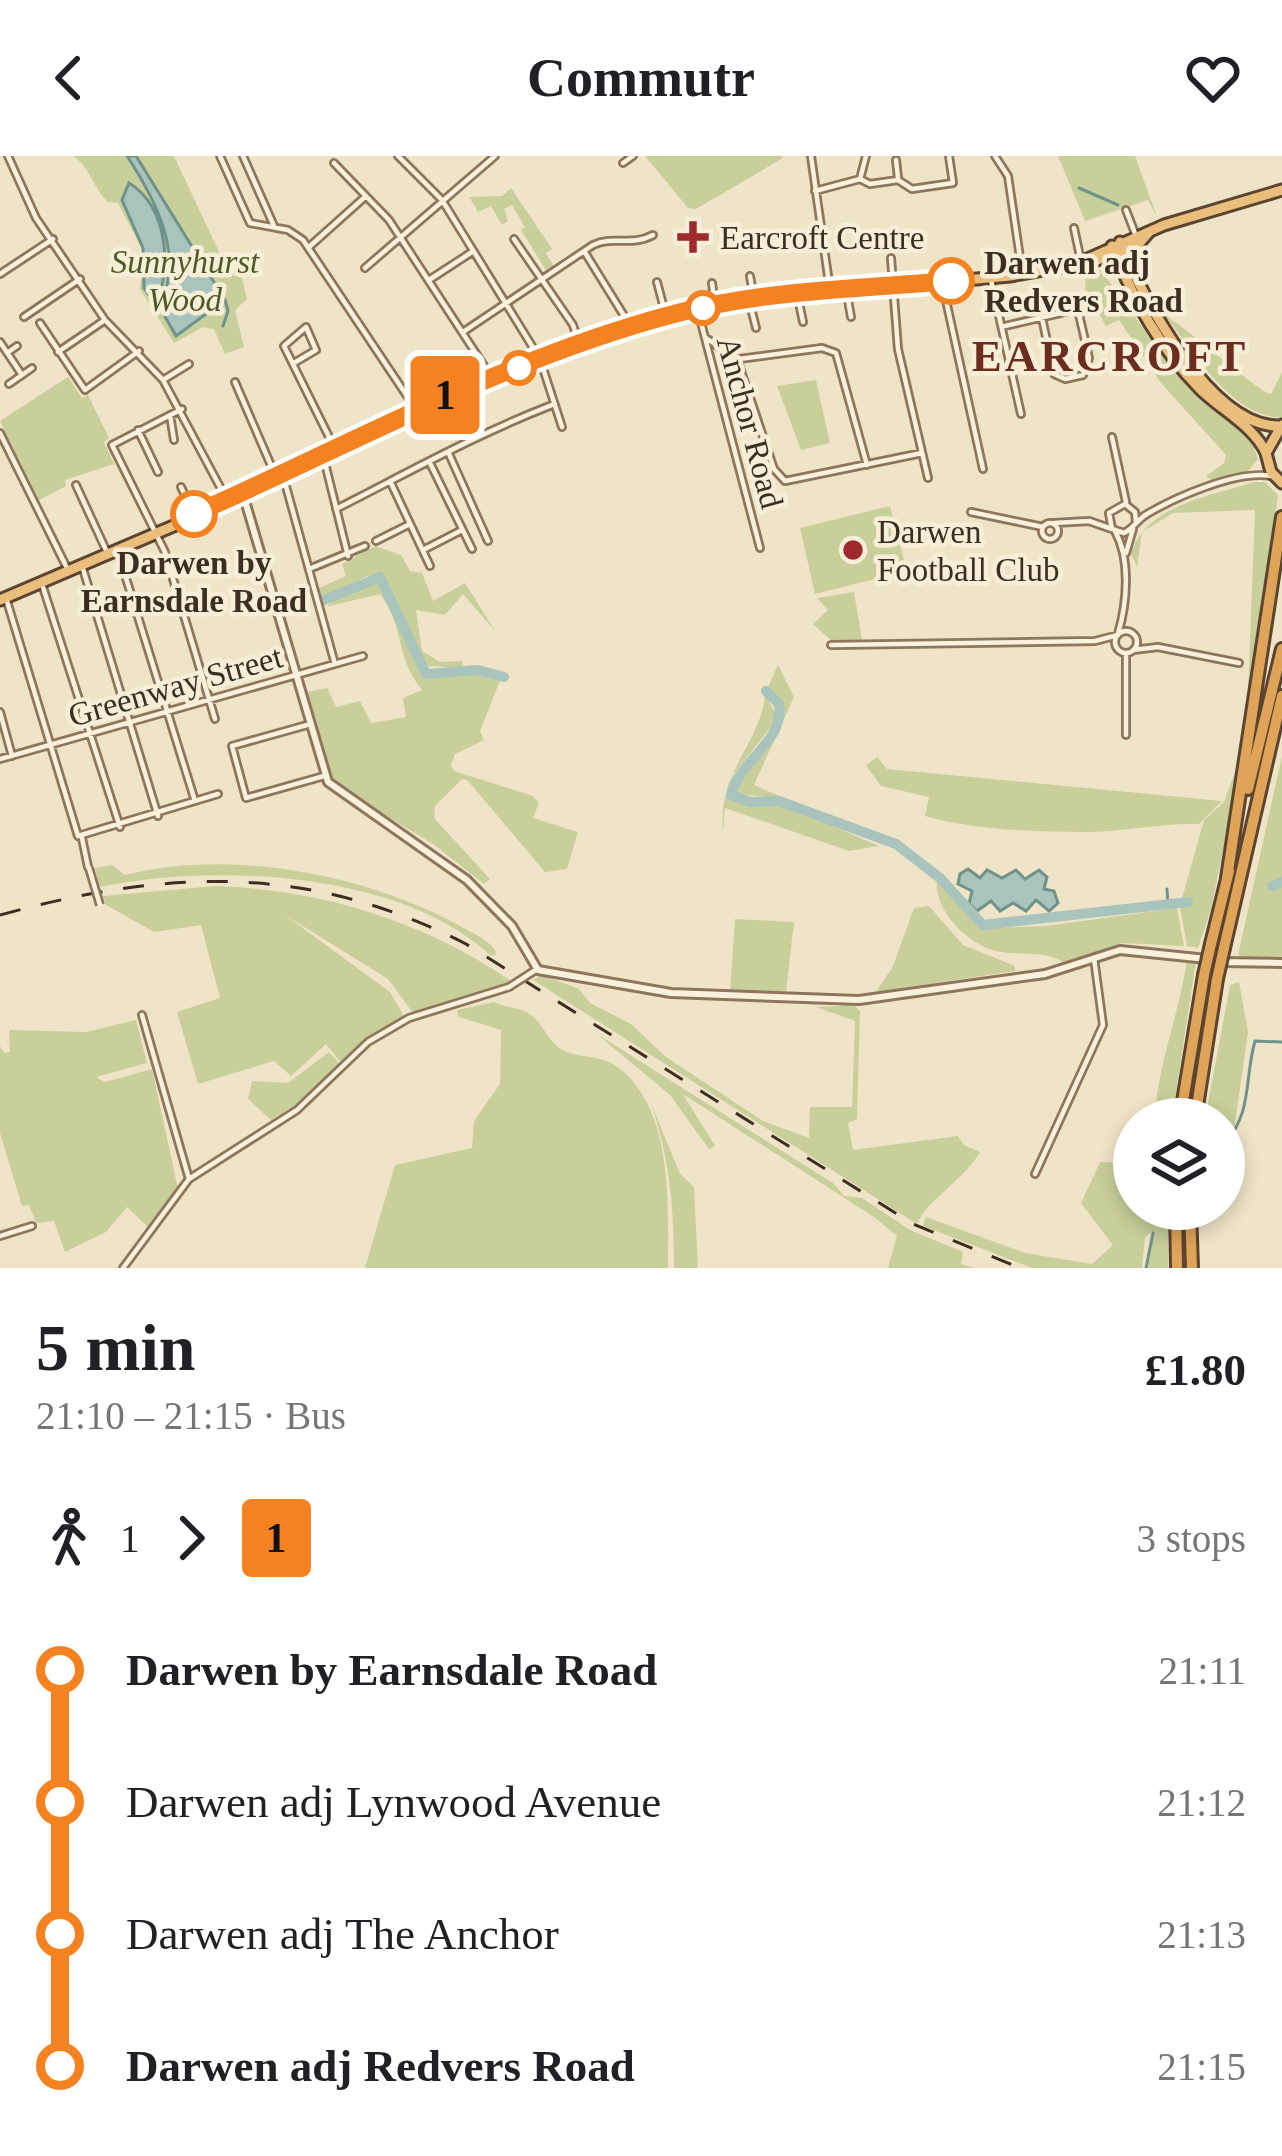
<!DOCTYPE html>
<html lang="en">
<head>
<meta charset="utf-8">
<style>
  :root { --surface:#fff; --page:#f6f6f6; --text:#202124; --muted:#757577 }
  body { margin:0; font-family:"Times New Roman",serif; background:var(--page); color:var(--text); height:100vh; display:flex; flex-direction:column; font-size:45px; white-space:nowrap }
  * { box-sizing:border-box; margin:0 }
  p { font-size:39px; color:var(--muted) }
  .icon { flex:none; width:66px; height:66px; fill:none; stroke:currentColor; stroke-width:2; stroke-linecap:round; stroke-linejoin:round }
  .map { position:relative; height:1112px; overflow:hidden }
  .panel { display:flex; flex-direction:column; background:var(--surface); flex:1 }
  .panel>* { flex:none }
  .badge { padding:0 24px; border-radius:9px; font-size:42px; line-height:78px }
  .fabs { position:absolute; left:1113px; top:942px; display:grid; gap:24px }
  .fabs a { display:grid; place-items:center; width:132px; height:132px; border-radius:50%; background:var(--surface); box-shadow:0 6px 18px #0003; font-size:60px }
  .map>.badge { position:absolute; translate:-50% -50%; box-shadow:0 0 0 6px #fff }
  .legs { display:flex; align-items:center; gap:18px; height:132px; padding:0 36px; font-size:39px }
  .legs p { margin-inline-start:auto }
  .summary { display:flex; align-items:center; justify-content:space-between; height:204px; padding:0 36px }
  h1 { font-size:66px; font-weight:600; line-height:90px }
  ul { padding:0 36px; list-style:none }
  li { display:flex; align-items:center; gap:42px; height:132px; font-size:45px }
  li i { display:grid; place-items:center; width:18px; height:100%; margin:0 15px; background:currentColor }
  li i::after { content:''; width:30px; height:30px; margin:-15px; border:9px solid; border-radius:50%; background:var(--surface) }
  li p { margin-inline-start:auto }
  li:first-child i { background:linear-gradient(#0000 50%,currentColor 0) }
  li:last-child i { background:linear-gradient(currentColor 50%,#0000 0) }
  header { display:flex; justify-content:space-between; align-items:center; height:156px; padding:0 36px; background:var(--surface); font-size:54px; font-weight:600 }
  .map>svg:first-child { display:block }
  .green { fill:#c9cf9b }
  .water { fill:#a9c4bc; stroke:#6f938a; stroke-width:3 }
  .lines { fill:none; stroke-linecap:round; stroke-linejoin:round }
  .stream { stroke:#6f938a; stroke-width:3 }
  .river { stroke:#a9c4bc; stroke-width:10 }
  .minor-casing { stroke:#8d765c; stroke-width:10 }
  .tertiary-casing { stroke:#8d765c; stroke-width:12 }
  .trunk-casing { stroke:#5b4430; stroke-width:15 }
  .motorway-casing { stroke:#5b4430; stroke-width:16 }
  .minor { stroke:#faf1dc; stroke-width:4.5 }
  .tertiary { stroke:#faf1dc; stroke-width:6 }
  .trunk { stroke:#eabe7c; stroke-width:9 }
  .motorway { stroke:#e0a458; stroke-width:10 }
  .rail { stroke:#3d2e20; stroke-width:3; stroke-dasharray:21 21; stroke-linecap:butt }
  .minor-bridge-casing { stroke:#8d765c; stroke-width:10; stroke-linecap:butt }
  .motorway-bridge-casing { stroke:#5b4430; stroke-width:16; stroke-linecap:butt }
  .minor-bridge { stroke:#faf1dc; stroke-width:4.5 }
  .motorway-bridge { stroke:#e0a458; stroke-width:10 }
  .line-1-casing { stroke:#fff; stroke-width:27 }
  .line-1 { stroke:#f58220; stroke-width:18 }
  .poi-dot { fill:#9e2a2b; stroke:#f7eed8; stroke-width:4.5 }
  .stop-1-dot { fill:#fff; stroke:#f58220; stroke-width:6 }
  .labels { text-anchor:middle; stroke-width:9; stroke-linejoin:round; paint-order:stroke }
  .poi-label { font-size:33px; fill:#3d2e20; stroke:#f7eed8; text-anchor:start }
  .park-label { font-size:33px; font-style:italic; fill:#4d5a26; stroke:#f7eed8 }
  .stop-label { font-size:33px; font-weight:bold; fill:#3d2e20; stroke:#f7eed8; text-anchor:start }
  .street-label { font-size:33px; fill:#3d2e20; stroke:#f7eed8 }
  .district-label { font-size:45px; font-weight:bold; letter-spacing:3px; fill:#6b2e1e; stroke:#f7eed8 }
</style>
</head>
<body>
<header><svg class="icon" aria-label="back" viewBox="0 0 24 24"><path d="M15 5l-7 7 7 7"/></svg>Commutr<svg class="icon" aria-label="heart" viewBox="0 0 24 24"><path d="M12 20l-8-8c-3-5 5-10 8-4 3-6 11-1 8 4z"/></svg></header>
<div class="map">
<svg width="1282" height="1112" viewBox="0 0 1282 1112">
  <rect width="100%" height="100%" fill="#f0e4c8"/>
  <path class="green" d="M73,0H174L227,113L242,122L247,143L235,154L244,191L225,198L214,173L203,171L174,187L140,133L144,97L118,47L108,46C93,32 90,11 73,0Z
    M645,0H782L783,2L696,53L688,52Z
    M1058,0H1135L1157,61L1148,44L1085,65Z
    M511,32L552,93L546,97L555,112L547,116L521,74L525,71L512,49L504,53L508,65L502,69L491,50L478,56L469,41L502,40Z
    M1085,114H1101L1171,211L1252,286L1258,303L1248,315L1214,326L1206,320L1224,307L1226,299L1161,227L1119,164L1106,170L1099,157L1086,154Z
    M1163,158C1187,171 1259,237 1271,238L1282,216V262C1229,260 1194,194 1163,158Z
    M68,221L82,242L88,239L109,282L104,286L114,308L65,324L66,330L39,344L0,265Z
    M816,224L830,287L801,294L777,230Z
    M1253,326H1265L1278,339L1250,562L1211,753L1198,792L1187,790L1180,751L1188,749V744L1181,746L1204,664L1224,646L1238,608L1248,538L1255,354L1173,357L1142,376L1137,411L1131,398C1145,349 1209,341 1253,326Z
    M890,350L907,415L815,438L800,372Z
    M375,390L401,399L410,415L422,417L433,445L465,427L495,475L463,438L445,459L416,454L422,495L440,506L462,505L464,512L425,510L381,420H367L323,443L319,432L346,420L342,408Z
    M368,423H379C399,454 404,489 425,519L477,516L501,522L480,575L484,584L455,598L451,609L454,615L533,640L539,647L533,662L578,676L567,713L545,716L468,625L462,623L435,650L434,662L490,723L484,728L433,688L335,629L302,537L327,532L336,551L360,545L371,567L406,561L403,542L422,534C395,501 405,471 380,438L325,451Z
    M854,436L863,489L835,488L813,468L828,454L817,442Z
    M778,509L794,541L754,629L858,674L780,642L734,638C741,602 786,587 781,548L767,533Z
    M765,538L778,562L733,619L728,640L749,649L780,647L879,690L849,695L725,652L723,675C717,615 762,586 765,538Z
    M1282,600V723L1271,732L1282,730V804L1250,805L1238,799Z
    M877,601L887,613L1222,645L1199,668C1159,667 1123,676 1085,676C1034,676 974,674 925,660L929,641L881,630L866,609Z
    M112,709L125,719C227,692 367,718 462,771C475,779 491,784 497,798L491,800C401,715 214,707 100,731L95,712Z
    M937,721L983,772L1046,770L1177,752L1184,790L1123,787L1063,806C1039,792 1014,802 989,793C961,782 933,751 937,721Z
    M216,730C322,734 423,765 511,825L413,857L388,823L285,759L390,836L404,860L342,908L326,888L291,920L274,905L198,928L177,856L220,842L201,769L154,776L106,749L103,740Z
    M929,750L963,789L1015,810V815L876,836L893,810L914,752Z
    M735,763L794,766L786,836H730Z
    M1187,803L1196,805L1172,963H1155C1156,913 1180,856 1187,803Z
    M542,819L579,833L590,847L631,868L666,901L763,965L809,982L810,951H852L855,865L816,851L854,849L860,855L857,963L848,967L853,994L958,980L964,989L980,996C965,1023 926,1045 917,1068L533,824Z
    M1239,826L1248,876L1224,1044V963H1205L1230,829Z
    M494,846C505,852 518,851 528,857C544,866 547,888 567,896C584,902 604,900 619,912C674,955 668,1050 668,1112H365L395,1009L472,992L474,965L500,928L501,874L459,861L457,854Z
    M136,864L147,907L96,921L105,926L152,913L178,1033L149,1072L127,1051L106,1076L65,1096L54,1065L36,1067L29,1049L22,1050L0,977V890L4,897L10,896L9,874L86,876Z
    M597,878L833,1027L844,1040L862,1042L910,1074L963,1096L961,1108L974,1112H888L897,1080L874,1061L683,938L715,990L709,993L670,939Z
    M329,896L340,908L303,944L271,964L248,943L252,925L288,927Z
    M650,945L680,1018L694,1031L698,1112H674C674,1052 670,1002 650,945Z
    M1100,1006L1134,1007V1053H1168V1112H1147L1152,1076L1145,1081L1142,1112H1032L923,1070L926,1061L1025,1097L1092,1108L1113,1089L1081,1047Z"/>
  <path class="water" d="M127,0H136L225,144L176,180L159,150C186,100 155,43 127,0Z
    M129,27C168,51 172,112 156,149L144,132L143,92L122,44Z
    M968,713L980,722L987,714L1002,722L1016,714L1025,723L1039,714L1047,721L1044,733L1054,735L1058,747L1049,755L1036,744L1026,755L1013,747L1000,755L991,745L977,755L969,748L972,735L958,728L960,718Z"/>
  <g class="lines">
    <path class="stream" d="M1079,32L1118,49
      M223,170L228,155L225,144
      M1167,733L1168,749
      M1224,988C1253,957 1244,923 1255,885L1282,886
      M1146,1112L1153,1077"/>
    <path class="river" d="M322,445L380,421L426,518L478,514L504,521
      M766,535L779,548C785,586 739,604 731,639L750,646L779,645L896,688L940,722L983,769L1188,746
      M1272,730L1282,726"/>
    <g class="minor-casing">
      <path id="minor" d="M8,0L36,62L105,164L163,224L227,344
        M220,0L250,67L288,74L303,84L413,249
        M243,0L274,70
        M398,0L442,44L540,203L562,271
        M811,0L830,134
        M995,0L1008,20L1022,115
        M896,4L898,22
        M334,7L389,64L490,219
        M623,7L633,0
        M860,23L870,28L898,24L912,33L953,27L949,0
        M860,23L866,0
        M815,35L860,23
        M1126,54L1136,80
        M1074,72L1081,105
        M514,83L573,169L579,188
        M309,91L366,40
        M584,95L631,171
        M891,102L898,193L928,322
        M365,112L495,0
        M0,118L53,83
        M750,120L754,143
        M429,124L472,96
        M991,124L1021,258
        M657,126L666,160
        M942,126L983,313
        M712,127L715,149
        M847,138L851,161
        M798,142L803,166
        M749,144L756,172
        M698,155L760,392
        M24,161L80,123
        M1042,162L1054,218L1065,223L1083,219L1089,202L1078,154
        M40,167L85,234L139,195
        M1005,170L1087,151
        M463,176L593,89C614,79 631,91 653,79
        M706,182L737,203L774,313L785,325L922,297
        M0,186L22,219L32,212
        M58,196L105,164
        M7,197L17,190
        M739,203L822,192L836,197L867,309
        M294,207L316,194L306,171L284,190L334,291
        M163,224L189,208
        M235,226L276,321
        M9,228L22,219
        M182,253L112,289L165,396L215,563
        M170,259L174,284
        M138,274L158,316
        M0,277L67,412
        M1112,281L1126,346
        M449,298L488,385
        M324,303L348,400
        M430,307L472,393
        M284,323L335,508
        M390,325L430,410
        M76,329L106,394
        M181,331L194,358
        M336,353C409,316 477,278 552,249
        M971,356L1043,371
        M1136,366L1135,356L1125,348L1109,357L1112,373L1124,377C1134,372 1137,364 1147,358C1176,341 1237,314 1271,320
        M1042 375a8 8 0 1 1 16 0a8 8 0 1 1-16 0Z
        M1054,367L1089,365L1112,373
        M1115,375C1131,404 1127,447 1118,478
        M376,385L410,368
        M117,393L195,645
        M425,393L462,374
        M1126,397L1133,373
        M83,413L158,660
        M309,413L365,390
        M41,425L120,671
        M6,442L78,680L218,638
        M1115 486a11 11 0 1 1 22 0a11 11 0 1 1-22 0Z
        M831,489L1095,485L1118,479
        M1133,494L1158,491L1239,507
        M0,556L12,600
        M307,569L232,590L246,642L324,620
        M1126,579V497
        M0,603L363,500
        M82,682L88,711
        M142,859L189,1023
        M1035,1018L1103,869L1094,802
        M0,1080L32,1070
        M123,1112L189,1023L297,954L368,886L409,862L509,831"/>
    </g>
    <g class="tertiary-casing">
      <path id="tertiary" d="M243,338L328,626L467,724L512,770L538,814L671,837L859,844L1045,818L1120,794L1207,803
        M1220,806L1282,807"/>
    </g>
    <g class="trunk-casing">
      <path id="trunk" d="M1120,86C1142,141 1211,272 1280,270
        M1112,90C1134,144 1158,190 1200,233C1221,254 1254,270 1266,297
        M1085,104L1164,69L1282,34
        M1282,269L1266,297L1271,316L1282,327
        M0,444L267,330L415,251L614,176L754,143L1010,120L1094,105L1135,92L1149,76"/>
    </g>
    <g class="motorway-casing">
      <path id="motorway" d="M1248,633L1282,493
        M1227,722L1282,361
        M1211,788L1229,715
        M1224,792L1282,540
        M1180,963L1204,819
        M1195,963L1217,823
        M1176,1053L1177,1112
        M1190,1053L1192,1112"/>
    </g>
    <use href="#minor" class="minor"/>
    <use href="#tertiary" class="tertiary"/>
    <use href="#trunk" class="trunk"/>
    <use href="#motorway" class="motorway"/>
    <path class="rail" d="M0,759C168,713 308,707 466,788L913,1068L1020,1112"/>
    <g class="minor-bridge-casing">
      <path id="minor-bridge" d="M89,712L100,749
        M509,831L534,815"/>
    </g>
    <g class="motorway-bridge-casing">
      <path id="motorway-bridge" d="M1204,819L1211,788
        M1217,823L1224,792"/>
    </g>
    <use href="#minor-bridge" class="minor-bridge"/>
    <use href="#motorway-bridge" class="motorway-bridge"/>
  </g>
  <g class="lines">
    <g class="line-1-casing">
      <path id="line-1" d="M194,358C348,290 502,204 670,159C761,134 857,133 951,125"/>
    </g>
    <use href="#line-1" class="line-1"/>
  </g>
  <g class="poi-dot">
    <path d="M687 63h12v12h12v12h-12v12h-12v-12h-12v-12h12z"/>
    <circle cx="853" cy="394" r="12"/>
  </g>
  <g class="stop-1-dot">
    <circle cx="951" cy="125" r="21"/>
    <circle cx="703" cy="152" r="15"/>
    <circle cx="519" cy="212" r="15"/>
    <circle cx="194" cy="358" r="21"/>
  </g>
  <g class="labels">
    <g class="poi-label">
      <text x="720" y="93">Earcroft Centre</text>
      <text x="877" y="387">Darwen<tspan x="877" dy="38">Football Club</tspan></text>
    </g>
    <g class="park-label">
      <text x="185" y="117">Sunnyhurst<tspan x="185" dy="38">Wood</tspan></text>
    </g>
    <g class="stop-label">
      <text x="984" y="118">Darwen adj<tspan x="984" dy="38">Redvers Road</tspan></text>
      <text x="194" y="418" text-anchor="middle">Darwen by<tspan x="194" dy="38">Earnsdale Road</tspan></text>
    </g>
    <g class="street-label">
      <text transform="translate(751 266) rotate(75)" y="12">Anchor Road</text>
      <text transform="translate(175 529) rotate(-16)" y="12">Greenway Street</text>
    </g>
    <g class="district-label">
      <text x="1110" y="215">EARCROFT</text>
    </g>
  </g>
</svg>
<div class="fabs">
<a><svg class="icon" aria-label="layers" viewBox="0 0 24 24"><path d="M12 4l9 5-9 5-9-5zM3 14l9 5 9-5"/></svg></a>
</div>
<b class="badge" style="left:445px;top:239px;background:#f58220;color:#111">1</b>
</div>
<section class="panel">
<div class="summary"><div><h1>5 min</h1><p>21:10 – 21:15 · Bus</p></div><b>£1.80</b></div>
<div class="legs"><svg class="icon" aria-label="walk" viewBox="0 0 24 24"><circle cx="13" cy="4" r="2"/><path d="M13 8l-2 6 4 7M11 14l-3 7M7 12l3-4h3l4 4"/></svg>1<svg class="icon" aria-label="forward" viewBox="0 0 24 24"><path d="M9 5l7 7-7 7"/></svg><b class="badge" style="background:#f58220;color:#111">1</b><p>3 stops</p></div>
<ul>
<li><i style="color:#f58220"></i><b>Darwen by Earnsdale Road</b><p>21:11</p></li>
<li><i style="color:#f58220"></i><span>Darwen adj Lynwood Avenue</span><p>21:12</p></li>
<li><i style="color:#f58220"></i><span>Darwen adj The Anchor</span><p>21:13</p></li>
<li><i style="color:#f58220"></i><b>Darwen adj Redvers Road</b><p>21:15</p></li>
</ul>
</section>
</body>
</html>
